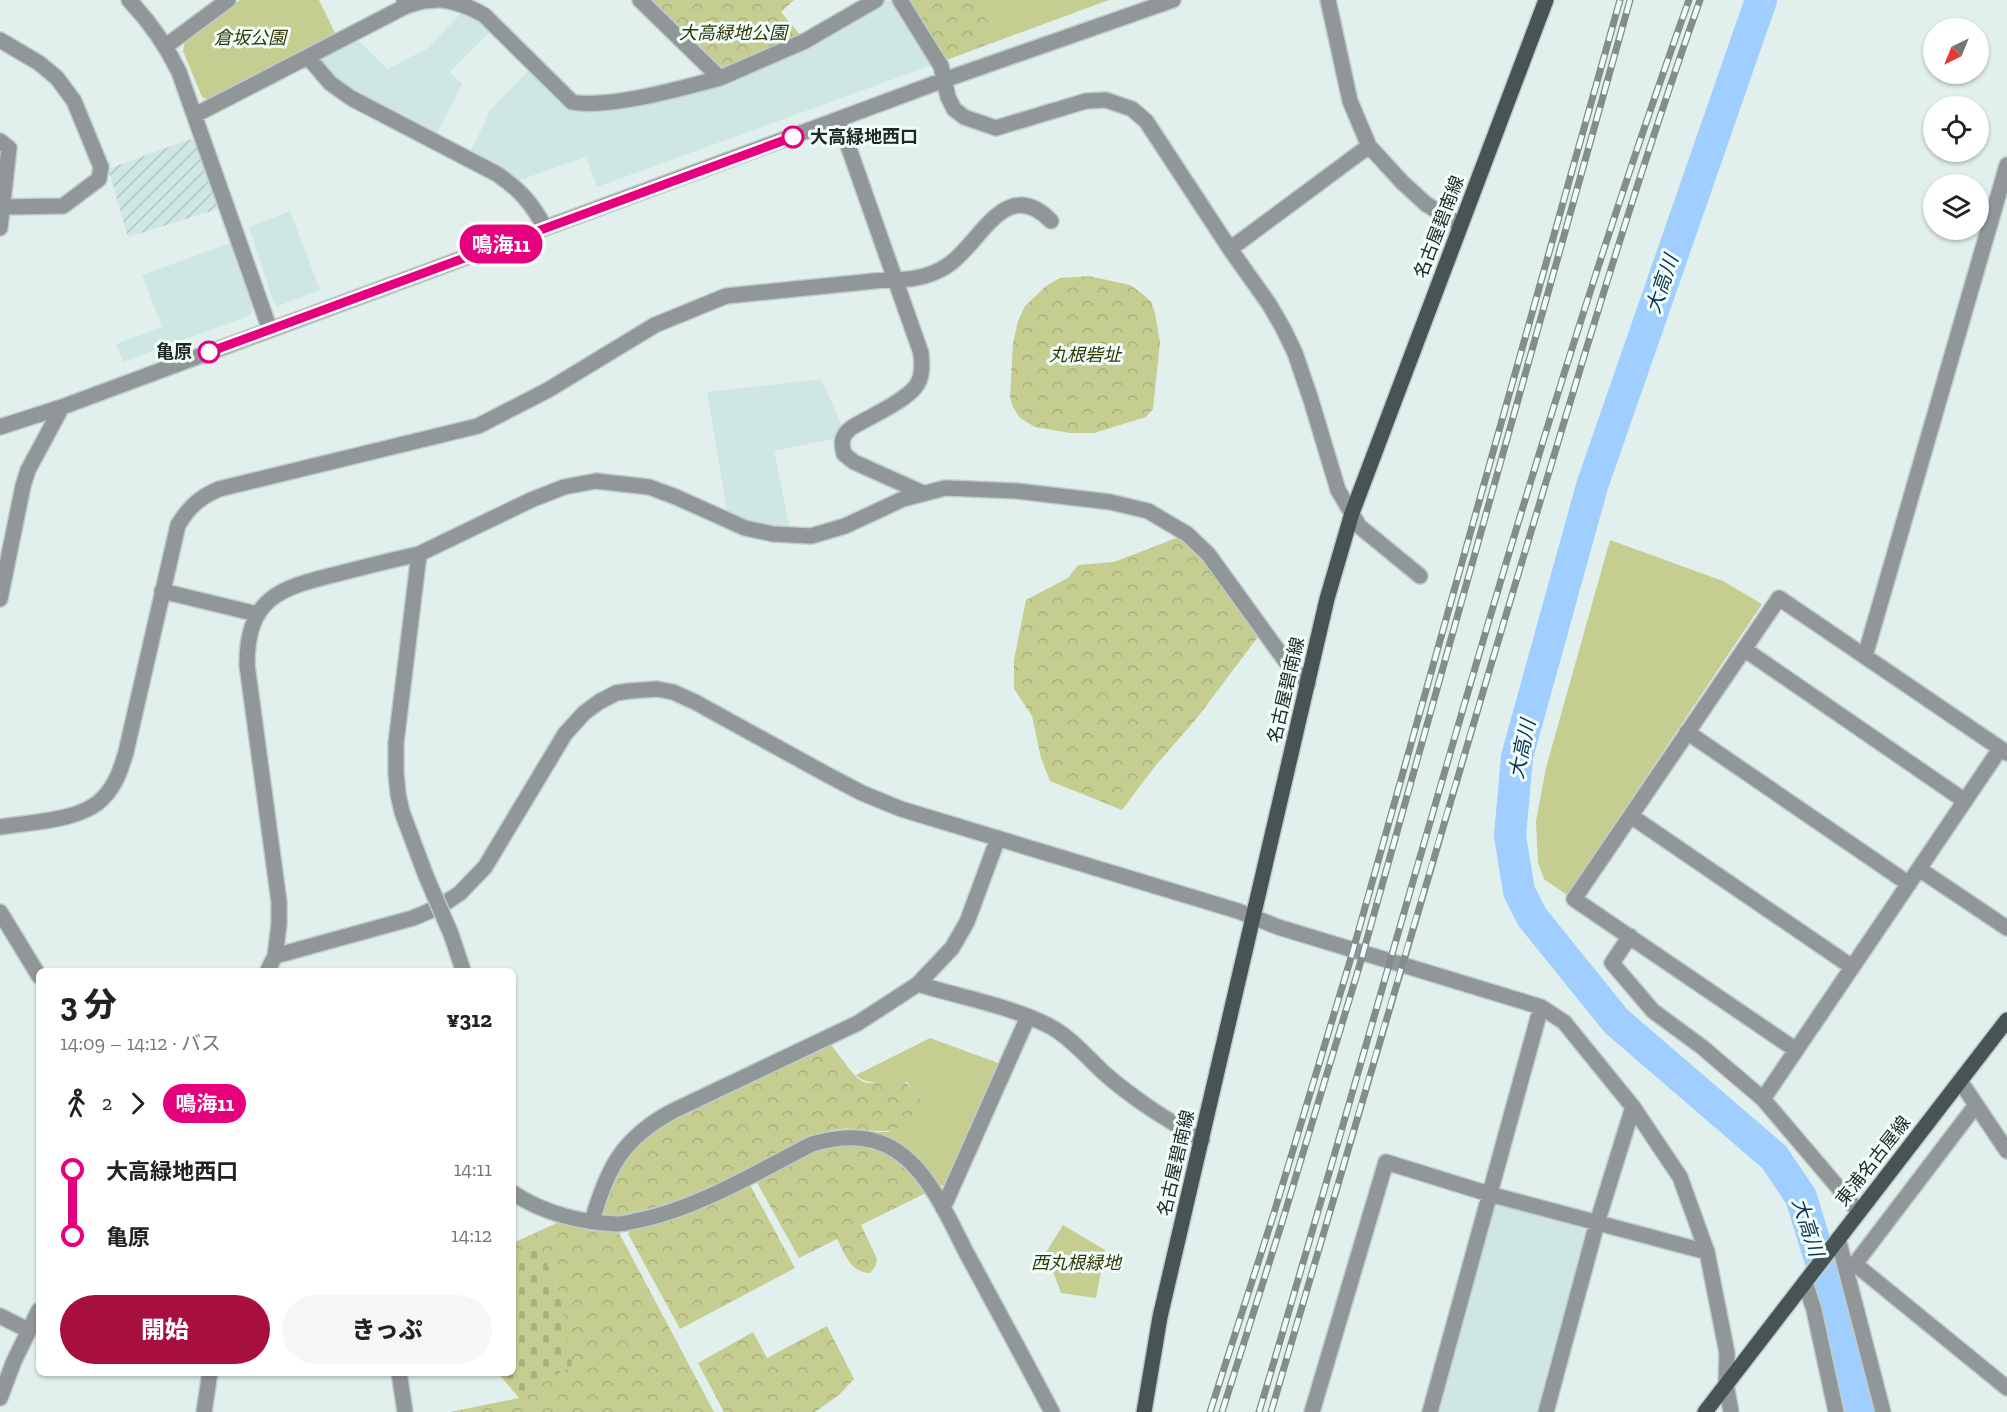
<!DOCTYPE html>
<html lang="ja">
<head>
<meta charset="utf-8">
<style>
  :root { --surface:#fff; --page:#f6f6f6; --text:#222; --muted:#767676; --accent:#a70f3f }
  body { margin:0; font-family:"Zilla Slab","Noto Sans JP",serif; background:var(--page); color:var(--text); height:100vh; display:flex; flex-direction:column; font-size:22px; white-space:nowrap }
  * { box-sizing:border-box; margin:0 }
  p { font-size:20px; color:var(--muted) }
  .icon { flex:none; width:33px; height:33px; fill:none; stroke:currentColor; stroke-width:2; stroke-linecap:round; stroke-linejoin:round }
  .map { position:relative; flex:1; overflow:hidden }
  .details { position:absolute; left:36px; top:968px; width:480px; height:408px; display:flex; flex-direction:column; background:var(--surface); border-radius:9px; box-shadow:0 2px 4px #0004 }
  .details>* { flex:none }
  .badge { padding:0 12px; border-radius:20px; font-size:21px; line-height:39px }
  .needle { width:39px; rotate:223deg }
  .buttons { position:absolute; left:1923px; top:18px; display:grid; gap:12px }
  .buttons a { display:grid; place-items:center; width:66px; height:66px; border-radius:50%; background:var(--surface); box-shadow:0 2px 4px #0004; font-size:30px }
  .map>.badge { position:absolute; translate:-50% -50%; box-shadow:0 0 0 3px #fff }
  .legs { display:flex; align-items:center; gap:9px; height:66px; padding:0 24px; font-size:20px }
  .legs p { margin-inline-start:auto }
  .summary { display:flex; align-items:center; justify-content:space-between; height:102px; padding:0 24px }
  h1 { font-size:33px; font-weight:800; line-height:45px }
  .primary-button { display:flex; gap:12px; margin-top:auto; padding:12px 24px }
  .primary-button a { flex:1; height:69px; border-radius:36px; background:var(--accent); color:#fff; font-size:24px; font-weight:800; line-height:69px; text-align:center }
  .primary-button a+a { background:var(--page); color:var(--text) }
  ul { padding:0 24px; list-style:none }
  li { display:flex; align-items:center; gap:21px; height:66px; font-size:22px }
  li i { display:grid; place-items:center; width:9px; height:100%; margin:0 8px; background:currentColor }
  li i::after { content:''; width:15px; height:15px; margin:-8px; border:4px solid; border-radius:50%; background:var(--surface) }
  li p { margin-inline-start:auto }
  li:first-child i { background:linear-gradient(#0000 50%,currentColor 0) }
  li:last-child i { background:linear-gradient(currentColor 50%,#0000 0) }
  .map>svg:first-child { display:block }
  .built { fill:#cfe7e2 }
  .industrial { fill:url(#industrial-furrows) }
  .green { fill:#c5cd91 }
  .forest { fill:url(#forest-crowns) }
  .cemetery { fill:url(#cemetery-stones) }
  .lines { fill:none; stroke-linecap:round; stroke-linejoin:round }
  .river { stroke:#9fceff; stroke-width:32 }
  .minor-casing { stroke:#bfccc9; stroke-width:18 }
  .major-casing { stroke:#bfccc9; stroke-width:18 }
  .minor { stroke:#919799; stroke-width:15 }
  .major { stroke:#485355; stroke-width:15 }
  .rail-casing { stroke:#838d8b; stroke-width:7 }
  .rail { stroke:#effefa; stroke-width:4.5; stroke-dasharray:14; stroke-linecap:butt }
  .minor-bridge-casing { stroke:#bfccc9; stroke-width:18; stroke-linecap:butt }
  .minor-bridge { stroke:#919799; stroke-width:15 }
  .line-1-casing { stroke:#fff; stroke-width:14 }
  .line-1 { stroke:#e6007e; stroke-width:9 }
  .stop-1-dot { fill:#fff; stroke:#e6007e; stroke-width:3 }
  .labels { text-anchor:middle; stroke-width:6; stroke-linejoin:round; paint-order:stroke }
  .park-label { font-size:18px; font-style:italic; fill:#343704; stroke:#effefa }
  .stop-label { font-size:18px; font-weight:bold; fill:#232827; stroke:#effefa; text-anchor:start }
  .street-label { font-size:18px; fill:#232827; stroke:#effefa }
  .water-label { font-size:20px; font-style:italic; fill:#0f3050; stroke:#effefa }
</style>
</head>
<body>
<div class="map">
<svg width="2007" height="1412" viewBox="0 0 2007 1412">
  <defs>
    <pattern id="industrial-furrows" width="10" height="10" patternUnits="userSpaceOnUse" patternTransform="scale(1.5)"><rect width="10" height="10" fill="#cfe7e2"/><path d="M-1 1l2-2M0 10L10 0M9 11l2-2" fill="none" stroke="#b1c6c2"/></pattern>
    <pattern id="forest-crowns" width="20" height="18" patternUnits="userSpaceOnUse" patternTransform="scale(1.5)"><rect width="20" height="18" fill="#c5cd91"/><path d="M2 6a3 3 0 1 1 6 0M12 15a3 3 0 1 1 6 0" fill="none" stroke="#a9b07d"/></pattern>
    <pattern id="cemetery-stones" width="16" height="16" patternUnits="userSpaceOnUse" patternTransform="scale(1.5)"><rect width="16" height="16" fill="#c5cd91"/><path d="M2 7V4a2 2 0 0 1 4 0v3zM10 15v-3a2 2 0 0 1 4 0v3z" fill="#a9b07d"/></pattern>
  </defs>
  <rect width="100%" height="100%" fill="#e1f0ed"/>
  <path class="built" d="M883,0L893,1L932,65L597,187L586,157L517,181L470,153L491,109L530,69L573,111L642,103Z
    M462,12L478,20L491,31L450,72L462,84L436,135L343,86L324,67L322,59L327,54L357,39L387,69L428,48Z
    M290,211L320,290L278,306L274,304L249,227Z
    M233,242L255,303L251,315L123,362L116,344L162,327L142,275Z
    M821,379L843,428L838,438L774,451L790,529L752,523L727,512L707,392Z
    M1504,1202L1584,1224L1589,1232L1540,1412H1439L1495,1207Z"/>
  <path class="industrial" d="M190,139L198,143L221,208L128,237L108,169Z"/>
  <path class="green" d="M240,0H319L336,35L209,100L202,97L183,51L185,41Z
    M909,0H1109L946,60Z
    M1610,540L1723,581L1762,604L1567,895L1544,879L1538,863L1536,821L1546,768Z
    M930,1038L1001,1064L946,1185L938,1186C919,1153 908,1148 875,1132H888L921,1100L907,1082C893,1082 865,1086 856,1075Z
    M1063,1225L1105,1250L1096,1298L1061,1293L1051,1266L1043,1257Z"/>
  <path class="forest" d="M650,0H794L781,12L801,36L726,70L720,68Z
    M909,0H981L993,42L946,60Z
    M1089,276L1130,285L1144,295L1151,302L1155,313L1160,342L1153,409L1146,417L1094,433H1070L1035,427L1020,418L1013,407L1010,397L1013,343L1018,321L1025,306L1046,286L1060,278Z
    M1179,537L1199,556L1258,637L1197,718L1156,765L1122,810L1050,781L1041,758L1032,716L1014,689V660L1026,600L1068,578L1078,565L1114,562Z
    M830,1044C837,1051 853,1076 860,1080C881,1093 893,1058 921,1100C898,1154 864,1118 826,1132C753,1159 686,1217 605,1217L600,1209L616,1168L641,1137L676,1118Z
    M841,1144C849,1144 857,1144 865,1145C892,1150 911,1172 926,1193L861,1225L877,1259L875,1267L870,1273C851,1273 845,1254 837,1239L799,1258L756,1181L818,1149Z
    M749,1183L795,1268L680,1329L628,1234L631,1228Z
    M559,1222L617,1229L714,1412H450L519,1398L558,1288L538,1245L513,1254V1243Z
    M827,1326L854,1379L839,1395L815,1412H724L698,1363L753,1332L767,1358Z"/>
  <path class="cemetery" d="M538,1244L558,1288L572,1365L519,1398L498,1373L513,1372V1254Z"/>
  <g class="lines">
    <path class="river" d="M1761,0L1592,486L1517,757L1510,836L1519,891L1532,917L1616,1021L1774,1157L1801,1197L1834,1305L1861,1412"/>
    <g class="minor-casing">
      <path id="minor" d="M129,0C150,22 166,45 179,72L270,330
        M442,0C458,2 470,7 484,15L572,102C608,109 683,88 720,78L640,0
        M900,0L941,66L948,97L954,109L964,117L996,128L1086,101L1106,100L1132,109L1146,121L1230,249L1269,304L1283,328L1295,353L1311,400L1338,490L1359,526L1420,576
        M1328,0L1350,101L1369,146L1402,182L1426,204L1460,225
        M406,6L423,1L438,0
        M0,40L39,63L57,78L74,101L101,167L99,179L63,206L1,207
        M166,46L228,0
        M308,57L330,83L351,98L497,174C520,190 532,203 545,228
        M720,78L805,41L876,0
        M195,115L406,6L404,0
        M839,120L921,353C922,364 923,377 916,386C906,401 867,418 851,428C841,436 841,443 844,454L854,462L923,493
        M0,141L9,148L0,228
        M1230,249L1369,146
        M0,427L62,407L944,80L1173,0
        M162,591L257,614
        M0,599L23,486L28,470L62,407
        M1744,649L1965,801
        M1865,656L2007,165
        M1687,732L1909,884
        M1631,816L1852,967
        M0,827C30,822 82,821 103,798C116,785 121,769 126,752L178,525C189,507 200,497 219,489L478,426L548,390L655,325L726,296L894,279C913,281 935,275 951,263C983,238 1007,176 1051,221
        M1919,869L2007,928
        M426,876L402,812L398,794L396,773V743L419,554L531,500L564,487L596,481L649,487L676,497L745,528L773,534L811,536L845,526L903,499L945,488L1017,491L1110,502L1148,511L1187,534L1208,554L1287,663L1308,683
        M0,912L39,976
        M451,934L463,970
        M1630,936L1612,963L1653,1011L1702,1047L1763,1099
        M275,956L279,924V902L247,665C247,597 280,588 337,574C364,567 392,560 419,554
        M268,970L275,956L413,918L439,907L460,893L485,867L565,734L584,713L599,702L616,693L629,691L657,689L673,692L695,702L824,773L862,793L901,809L1238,911L1278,927L1541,1007L1564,1022L1633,1107L1680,1177L1707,1252L1727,1353L1726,1384L1731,1412
        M918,984C959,997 1016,1007 1053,1028C1073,1040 1087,1057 1104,1073C1136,1101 1166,1119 1202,1140
        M1796,1050L1574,899L1779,598L2007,753
        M1960,1081L2007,1151
        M1976,1105L1855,1264L2007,1388
        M513,1193C543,1213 582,1223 618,1224C625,1224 633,1221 640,1220C698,1208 759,1171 812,1144C846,1134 878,1134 906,1158C933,1181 951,1223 967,1254C996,1307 1024,1359 1052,1412
        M943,1208L1028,1017
        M1859,1212L1763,1099L2000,749
        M592,1221C607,1169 622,1138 673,1111L858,1023L918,984L952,948L967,922L998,838
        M1838,1239L1883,1412
        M1805,1282L1814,1310L1836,1412
        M0,1316L28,1330
        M399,1372L405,1412
        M0,1398L14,1361L39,1310
        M204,1412L210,1372
        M1312,1412L1386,1162L1489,1194L1707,1252
        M1430,1412L1541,1007
        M1546,1412L1597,1223L1633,1107"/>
    </g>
    <g class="major-casing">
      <path id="major" d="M1144,1412L1160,1317L1327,599L1352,513L1546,0
        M1705,1412L2007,1020"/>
    </g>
    <use href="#minor" class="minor"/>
    <use href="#major" class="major"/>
    <g class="rail-casing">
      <path id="rail" d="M1210,1412L1274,1213L1350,961L1620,0
        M1222,1412L1284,1216L1360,964L1630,0
        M1259,1412C1400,941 1523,463 1689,0
        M1271,1412C1354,1130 1436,847 1521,565C1578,376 1634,186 1700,0"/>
    </g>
    <use href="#rail" class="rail"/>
    <g class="minor-bridge-casing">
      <path id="minor-bridge" d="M426,876L451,934"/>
    </g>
    <use href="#minor-bridge" class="minor-bridge"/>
  </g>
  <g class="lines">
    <g class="line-1-casing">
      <path id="line-1" d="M209,352L793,137"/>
    </g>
    <use href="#line-1" class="line-1"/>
  </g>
  <g class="stop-1-dot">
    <circle cx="793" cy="137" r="10"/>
    <circle cx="209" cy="352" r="10"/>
  </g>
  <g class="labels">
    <g class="park-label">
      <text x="733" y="39">大高緑地公園</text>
      <text x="250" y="44">倉坂公園</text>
      <text x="1085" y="361">丸根砦址</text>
      <text x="1076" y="1269">西丸根緑地</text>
    </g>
    <g class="stop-label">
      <text x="810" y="143">大高緑地西口</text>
      <text x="192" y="358" text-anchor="end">亀原</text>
    </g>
    <g class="street-label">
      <text transform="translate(1439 227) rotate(-69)" y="6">名古屋碧南線</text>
      <text transform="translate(1286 690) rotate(-77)" y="6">名古屋碧南線</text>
      <text transform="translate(1873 1161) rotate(-52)" y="6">東浦名古屋線</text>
      <text transform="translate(1176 1163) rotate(-77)" y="6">名古屋碧南線</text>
    </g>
    <g class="water-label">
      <text transform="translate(1662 284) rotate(-71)" y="7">大高川</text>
      <text transform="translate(1522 749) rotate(-78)" y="7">大高川</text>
      <text transform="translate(1808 1227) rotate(72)" y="7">大高川</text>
    </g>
  </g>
</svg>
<div class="buttons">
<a><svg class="needle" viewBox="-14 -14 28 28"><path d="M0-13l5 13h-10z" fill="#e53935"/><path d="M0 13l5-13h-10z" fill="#767676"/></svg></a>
<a><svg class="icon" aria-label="locate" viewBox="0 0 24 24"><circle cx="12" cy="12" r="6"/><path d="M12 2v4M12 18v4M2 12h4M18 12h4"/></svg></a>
<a><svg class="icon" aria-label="layers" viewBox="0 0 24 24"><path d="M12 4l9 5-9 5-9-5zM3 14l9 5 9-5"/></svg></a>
</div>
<b class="badge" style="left:501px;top:244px;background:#e6007e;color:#fff">鳴海11</b>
<section class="details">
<div class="summary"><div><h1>3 分</h1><p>14:09 – 14:12 · バス</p></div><b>¥312</b></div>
<div class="legs"><svg class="icon" aria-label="walk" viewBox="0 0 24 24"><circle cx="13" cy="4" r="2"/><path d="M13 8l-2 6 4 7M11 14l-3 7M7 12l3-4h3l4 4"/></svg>2<svg class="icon" aria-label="forward" viewBox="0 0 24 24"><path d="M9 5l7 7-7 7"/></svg><b class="badge" style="background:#e6007e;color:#fff">鳴海11</b></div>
<ul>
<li><i style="color:#e6007e"></i><b>大高緑地西口</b><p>14:11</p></li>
<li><i style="color:#e6007e"></i><b>亀原</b><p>14:12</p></li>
</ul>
<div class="primary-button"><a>開始</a><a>きっぷ</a></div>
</section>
</div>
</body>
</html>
